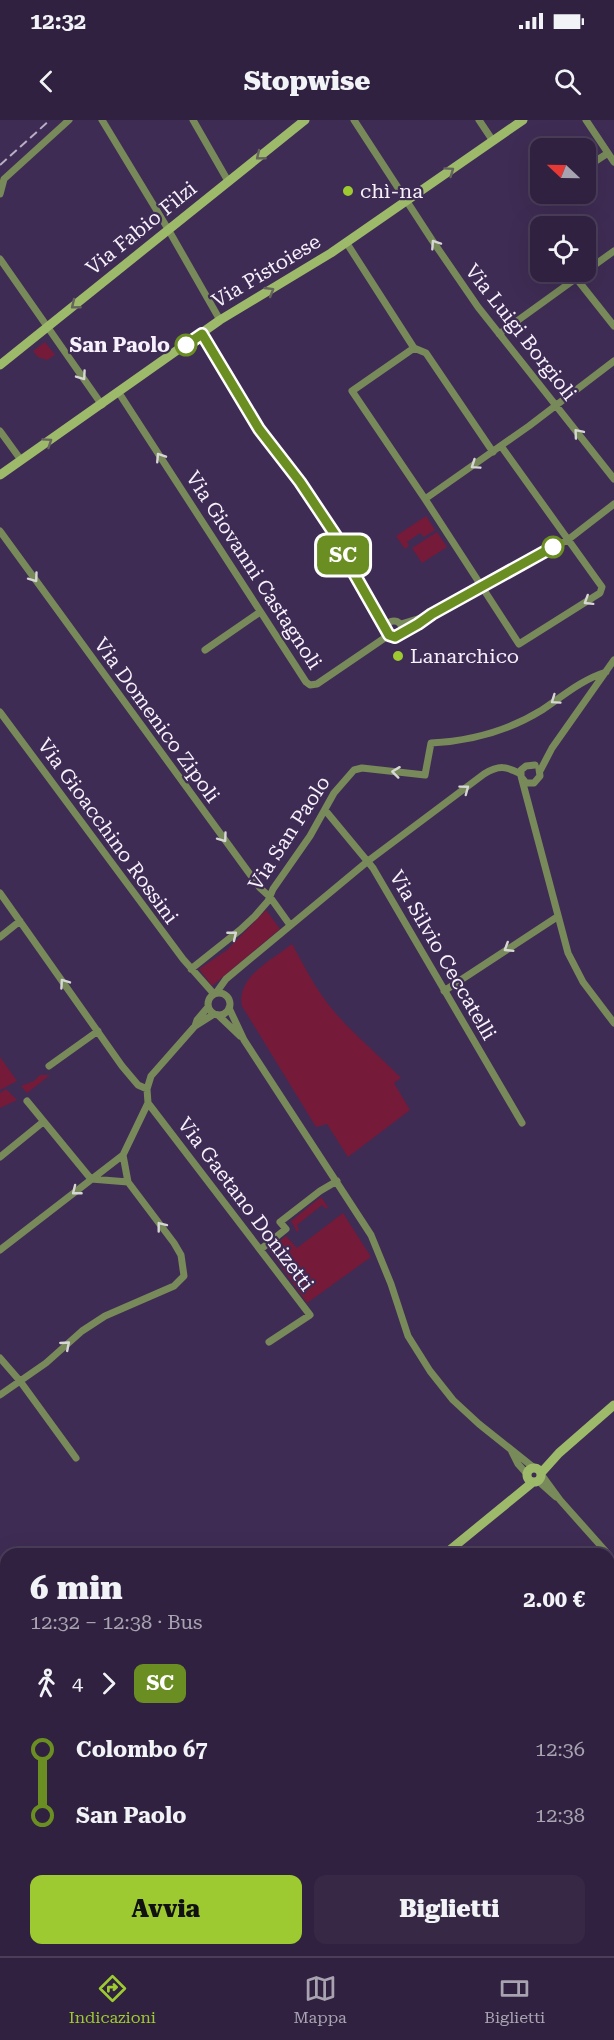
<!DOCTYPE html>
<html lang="it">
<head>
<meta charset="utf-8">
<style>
  :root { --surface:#2f213f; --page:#372946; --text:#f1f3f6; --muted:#a7a3b0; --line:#4a3e59; --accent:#9dca30 }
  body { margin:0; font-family:"Roboto Serif",serif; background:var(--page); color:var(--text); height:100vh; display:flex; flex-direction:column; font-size:22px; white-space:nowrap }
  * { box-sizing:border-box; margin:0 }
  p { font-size:20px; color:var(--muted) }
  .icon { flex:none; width:33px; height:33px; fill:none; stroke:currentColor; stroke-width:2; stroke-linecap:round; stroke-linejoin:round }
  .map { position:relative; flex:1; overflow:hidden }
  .panel { position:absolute; left:0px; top:1428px; width:615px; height:408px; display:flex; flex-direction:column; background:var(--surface); border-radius:18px 18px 0 0; box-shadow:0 6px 24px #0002,0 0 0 2px var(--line) }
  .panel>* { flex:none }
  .badge { padding:0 12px; border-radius:9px; font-size:21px; line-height:39px }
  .needle { width:39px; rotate:292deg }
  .tools { position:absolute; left:530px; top:18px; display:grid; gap:12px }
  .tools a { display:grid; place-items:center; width:66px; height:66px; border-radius:12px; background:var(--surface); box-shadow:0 6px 24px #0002,0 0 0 2px var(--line); font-size:30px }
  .map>.badge { position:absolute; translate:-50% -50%; box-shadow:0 0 0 3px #fff }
  .legs { display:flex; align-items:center; gap:9px; height:66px; padding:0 30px; font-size:20px }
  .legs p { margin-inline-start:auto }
  .overview { display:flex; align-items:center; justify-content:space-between; height:102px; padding:0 30px }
  h1 { font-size:33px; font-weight:800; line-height:45px }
  .primary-button { display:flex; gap:12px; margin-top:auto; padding:12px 30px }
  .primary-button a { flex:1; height:69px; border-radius:12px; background:var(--accent); color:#111; font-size:24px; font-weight:800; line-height:69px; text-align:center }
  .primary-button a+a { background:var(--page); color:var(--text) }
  ul { padding:0 30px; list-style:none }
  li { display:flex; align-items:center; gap:21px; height:66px; font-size:22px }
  li i { display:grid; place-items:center; width:9px; height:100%; margin:0 8px; background:currentColor }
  li i::after { content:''; width:15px; height:15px; margin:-8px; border:4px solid; border-radius:50%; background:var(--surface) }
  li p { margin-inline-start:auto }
  li:first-child i { background:linear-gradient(#0000 50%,currentColor 0) }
  li:last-child i { background:linear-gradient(currentColor 50%,#0000 0) }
  .status { display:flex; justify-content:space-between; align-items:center; height:42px; padding:0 30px; background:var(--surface); direction:ltr }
  .status svg { height:16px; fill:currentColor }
  header { display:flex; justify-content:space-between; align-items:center; height:78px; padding:0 30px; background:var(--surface); font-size:27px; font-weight:800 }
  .tab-bar { display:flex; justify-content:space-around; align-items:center; height:84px; border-top:2px solid var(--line); background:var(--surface); font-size:16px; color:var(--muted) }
  .tab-bar a { display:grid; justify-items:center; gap:3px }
  .tab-bar .active { color:var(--accent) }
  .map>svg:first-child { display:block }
  .green { fill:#751a39 }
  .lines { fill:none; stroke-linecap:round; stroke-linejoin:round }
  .street { stroke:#788a5a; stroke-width:7 }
  .secondary { stroke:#9db96a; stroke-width:9 }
  .highway { stroke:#d2fe7f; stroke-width:12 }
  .rail { stroke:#b8afc4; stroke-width:2; stroke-dasharray:9 4.5; stroke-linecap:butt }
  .oneway { stroke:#65645d }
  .oneway2 { stroke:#d6d7d4 }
  .line-1-casing { stroke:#fff; stroke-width:14 }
  .line-1 { stroke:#6b8e23; stroke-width:9 }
  .poi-dot { fill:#9dca30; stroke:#3f2c54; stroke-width:2 }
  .stop-1-dot { fill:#fff; stroke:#6b8e23; stroke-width:3 }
  .labels { text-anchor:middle; stroke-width:4.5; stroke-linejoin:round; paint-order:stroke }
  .poi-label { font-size:20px; fill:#f6f1fc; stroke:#3f2c54; text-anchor:start }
  .street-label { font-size:20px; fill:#f6f1fc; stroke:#3f2c54 }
  .stop-label { font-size:20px; font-weight:bold; fill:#f6f1fc; stroke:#3f2c54; text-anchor:end }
</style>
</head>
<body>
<div class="status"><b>12:32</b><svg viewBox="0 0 49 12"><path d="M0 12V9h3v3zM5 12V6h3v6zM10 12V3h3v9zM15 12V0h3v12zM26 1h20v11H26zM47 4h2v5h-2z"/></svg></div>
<header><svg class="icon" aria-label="back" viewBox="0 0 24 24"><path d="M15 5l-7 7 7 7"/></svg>Stopwise<svg class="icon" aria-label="search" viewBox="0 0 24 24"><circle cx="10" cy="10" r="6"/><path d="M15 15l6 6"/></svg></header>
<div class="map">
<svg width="614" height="1836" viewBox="0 0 614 1836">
  <rect width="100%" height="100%" fill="#3f2c54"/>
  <path class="green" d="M45,222L55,235L47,240L38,237L33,231Z
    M426,396L435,410L424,417L420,413L407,422L409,426L405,429L396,416Z
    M437,412L447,427L422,443L412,428Z
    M266,790L280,809L212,866L199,849L227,830Z
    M292,824C303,844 314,866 328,884C350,912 377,933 401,958L394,963L410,990L348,1037L327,1004L316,1007L242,886C236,857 272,840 292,824Z
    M0,937L17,961L0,970Z
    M40,955H50L27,973L21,966L34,961Z
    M6,969L17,980L0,988V973Z
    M321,1077L328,1087L326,1089L322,1085L297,1105L299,1110L297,1112L291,1101Z
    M343,1093L371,1137L307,1183L269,1130L286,1116L297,1128Z
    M614,1771V1813L609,1820V1778Z"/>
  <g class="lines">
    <path class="street" d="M102,0L168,109L220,200
      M193,0L228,61
      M354,0L432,120L478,187L614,359
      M479,0L493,21
      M586,0L614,42
      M585,48L608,33
      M0,74L4,59L69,0
      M346,122L414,228L352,271L425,379L519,524L600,473L602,467L501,326
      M0,139L102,285
      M576,158L614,206
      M202,214L259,309L300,362L336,416L343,434L386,507
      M499,214L614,131
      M414,228L426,233L493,332
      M119,273L306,562L310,565L317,564L389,515
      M0,311L21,340
      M425,379L529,306L614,241
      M0,411L260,768L270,777L290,805
      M386 509a8 8 0 1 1 16 0a8 8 0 1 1-16 0Z
      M401,504L424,497
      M401,513L569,419L614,384
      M205,530L260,492
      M0,592L183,839L214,874
      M535,645L526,646L521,650V656L568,833L583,862L614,903
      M540,651L552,628L614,540
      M522,658L526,663H534L540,656L539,649
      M325,690L373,748L522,1003
      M0,773L122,946L138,965L147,969
      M0,817L20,801
      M191,849L240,810L255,796L268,781L273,769L310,716L334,673L354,650L362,648L425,655L431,623C471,621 508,611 542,590C563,576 581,560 606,552
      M444,871L557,797
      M216,873L226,859L368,741L484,654C499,645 506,646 521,654
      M208 884a11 11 0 1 1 22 0a11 11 0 1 1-22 0Z
      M229,888L244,920L371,1115L391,1164L408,1216L430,1251L453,1280L479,1304L533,1347
      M218,895L240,916
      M195,906L197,900L208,887
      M49,946L98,911
      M27,981L91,1059L128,1062
      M148,983L310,1195L269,1222
      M0,1037L43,1002
      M261,1129L286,1109L280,1102L320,1071L337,1061
      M0,1130L123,1035
      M0,1238L20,1261L76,1338
      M0,1275L46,1243L82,1211L105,1196L174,1166L184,1156L181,1135L174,1123L128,1062L123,1035L148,983L147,969L151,956L195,906L214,894
      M512,1332L518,1344L527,1354
      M541,1354L560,1380L608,1434
      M538,1361L556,1377
      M609,1464L614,1460
      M609,1693H614
      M609,1768L614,1762
      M86,1830L90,1836
      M432,1836L440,1830"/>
    <path class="secondary" d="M0,245L305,0
      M0,355L220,200L331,133L523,0
      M527 1355a7 7 0 1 1 14 0a7 7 0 1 1-14 0Z
      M541,1353L559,1333L614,1285
      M445,1434L533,1362
      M0,1702L6,1711
      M0,1818L6,1813"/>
    <path class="highway" d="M609,1827L614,1821"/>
    <path class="rail" d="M0,45L50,0"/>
  </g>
  <defs><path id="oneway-chevron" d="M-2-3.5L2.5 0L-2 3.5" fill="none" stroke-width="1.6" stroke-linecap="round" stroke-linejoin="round" transform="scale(1.5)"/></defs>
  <g class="oneway">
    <use href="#oneway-chevron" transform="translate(260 36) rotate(141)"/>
    <use href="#oneway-chevron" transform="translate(450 51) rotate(-35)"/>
    <use href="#oneway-chevron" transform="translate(270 171) rotate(-31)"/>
    <use href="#oneway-chevron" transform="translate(75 185) rotate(141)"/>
    <use href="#oneway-chevron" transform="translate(48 322) rotate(-34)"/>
  </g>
  <g class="oneway2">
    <use href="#oneway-chevron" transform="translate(435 124) rotate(-124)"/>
    <use href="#oneway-chevron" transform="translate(82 256) rotate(55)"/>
    <use href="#oneway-chevron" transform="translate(578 313) rotate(-130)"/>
    <use href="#oneway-chevron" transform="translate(160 337) rotate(-123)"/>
    <use href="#oneway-chevron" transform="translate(475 345) rotate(146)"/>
    <use href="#oneway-chevron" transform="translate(34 458) rotate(54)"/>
    <use href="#oneway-chevron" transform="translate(588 481) rotate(148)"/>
    <use href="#oneway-chevron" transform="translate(555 580) rotate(145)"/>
    <use href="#oneway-chevron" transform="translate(396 652) rotate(-173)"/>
    <use href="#oneway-chevron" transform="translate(465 669) rotate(-37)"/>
    <use href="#oneway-chevron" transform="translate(223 718) rotate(54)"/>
    <use href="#oneway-chevron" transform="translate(233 815) rotate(-39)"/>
    <use href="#oneway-chevron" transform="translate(508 828) rotate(148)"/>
    <use href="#oneway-chevron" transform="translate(64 863) rotate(-125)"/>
    <use href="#oneway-chevron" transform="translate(76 1071) rotate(142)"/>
    <use href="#oneway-chevron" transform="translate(161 1106) rotate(-128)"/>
    <use href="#oneway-chevron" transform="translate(66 1225) rotate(-41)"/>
  </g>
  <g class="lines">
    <g class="line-1-casing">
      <path id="line-1" d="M186,225L202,214L259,309L300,362L336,416L343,434L389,515L395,517L418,504L432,494L553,427"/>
    </g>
    <use href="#line-1" class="line-1"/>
  </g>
  <g class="poi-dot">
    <circle cx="348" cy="71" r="6"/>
    <circle cx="398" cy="536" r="6"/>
  </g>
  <g class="stop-1-dot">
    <circle cx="186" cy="225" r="10"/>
    <circle cx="553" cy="427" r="10"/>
  </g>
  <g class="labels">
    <g class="poi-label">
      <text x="360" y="78">chì-na</text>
      <text x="410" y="543">Lanarchico</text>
    </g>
    <g class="street-label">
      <text transform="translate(141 108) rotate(-39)" y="7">Via Fabio Filzi</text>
      <text transform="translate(266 151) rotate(-31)" y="7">Via Pistoiese</text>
      <text transform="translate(521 212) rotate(52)" y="7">Via Luigi Borgioli</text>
      <text transform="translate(254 450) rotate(57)" y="7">Via Giovanni Castagnoli</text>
      <text transform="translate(157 600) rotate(54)" y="7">Via Domenico Zipoli</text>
      <text transform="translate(108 711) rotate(54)" y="7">Via Gioacchino Rossini</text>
      <text transform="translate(289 713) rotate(-57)" y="7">Via San Paolo</text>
      <text transform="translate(443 835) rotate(60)" y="7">Via Silvio Ceccatelli</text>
      <text transform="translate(246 1084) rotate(53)" y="7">Via Gaetano Donizetti</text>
    </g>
    <g class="stop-label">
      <text x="170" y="232">San Paolo</text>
    </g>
  </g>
</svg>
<div class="tools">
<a><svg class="needle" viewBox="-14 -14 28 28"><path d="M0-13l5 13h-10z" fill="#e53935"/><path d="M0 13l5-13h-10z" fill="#a7a3b0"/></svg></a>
<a><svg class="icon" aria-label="locate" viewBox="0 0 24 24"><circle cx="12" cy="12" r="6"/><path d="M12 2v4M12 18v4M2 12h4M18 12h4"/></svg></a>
</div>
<b class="badge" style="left:343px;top:435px;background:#6b8e23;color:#fff">SC</b>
<section class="panel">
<div class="overview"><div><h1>6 min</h1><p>12:32 – 12:38 · Bus</p></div><b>2.00 €</b></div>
<div class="legs"><svg class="icon" aria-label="walk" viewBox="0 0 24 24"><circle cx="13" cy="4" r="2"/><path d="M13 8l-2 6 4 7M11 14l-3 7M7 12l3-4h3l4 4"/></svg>4<svg class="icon" aria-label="forward" viewBox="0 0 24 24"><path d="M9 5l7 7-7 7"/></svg><b class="badge" style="background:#6b8e23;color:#fff">SC</b></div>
<ul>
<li><i style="color:#6b8e23"></i><b>Colombo 67</b><p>12:36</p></li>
<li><i style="color:#6b8e23"></i><b>San Paolo</b><p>12:38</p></li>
</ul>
<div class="primary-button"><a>Avvia</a><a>Biglietti</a></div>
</section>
</div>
<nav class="tab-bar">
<a class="active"><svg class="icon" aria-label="directions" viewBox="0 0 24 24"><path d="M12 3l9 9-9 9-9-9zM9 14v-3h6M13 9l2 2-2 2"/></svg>Indicazioni</a>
<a><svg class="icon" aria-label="map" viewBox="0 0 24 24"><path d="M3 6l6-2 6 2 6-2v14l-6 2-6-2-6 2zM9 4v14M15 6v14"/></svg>Mappa</a>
<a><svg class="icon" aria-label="tickets" viewBox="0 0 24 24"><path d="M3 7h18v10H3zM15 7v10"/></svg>Biglietti</a>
</nav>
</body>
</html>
